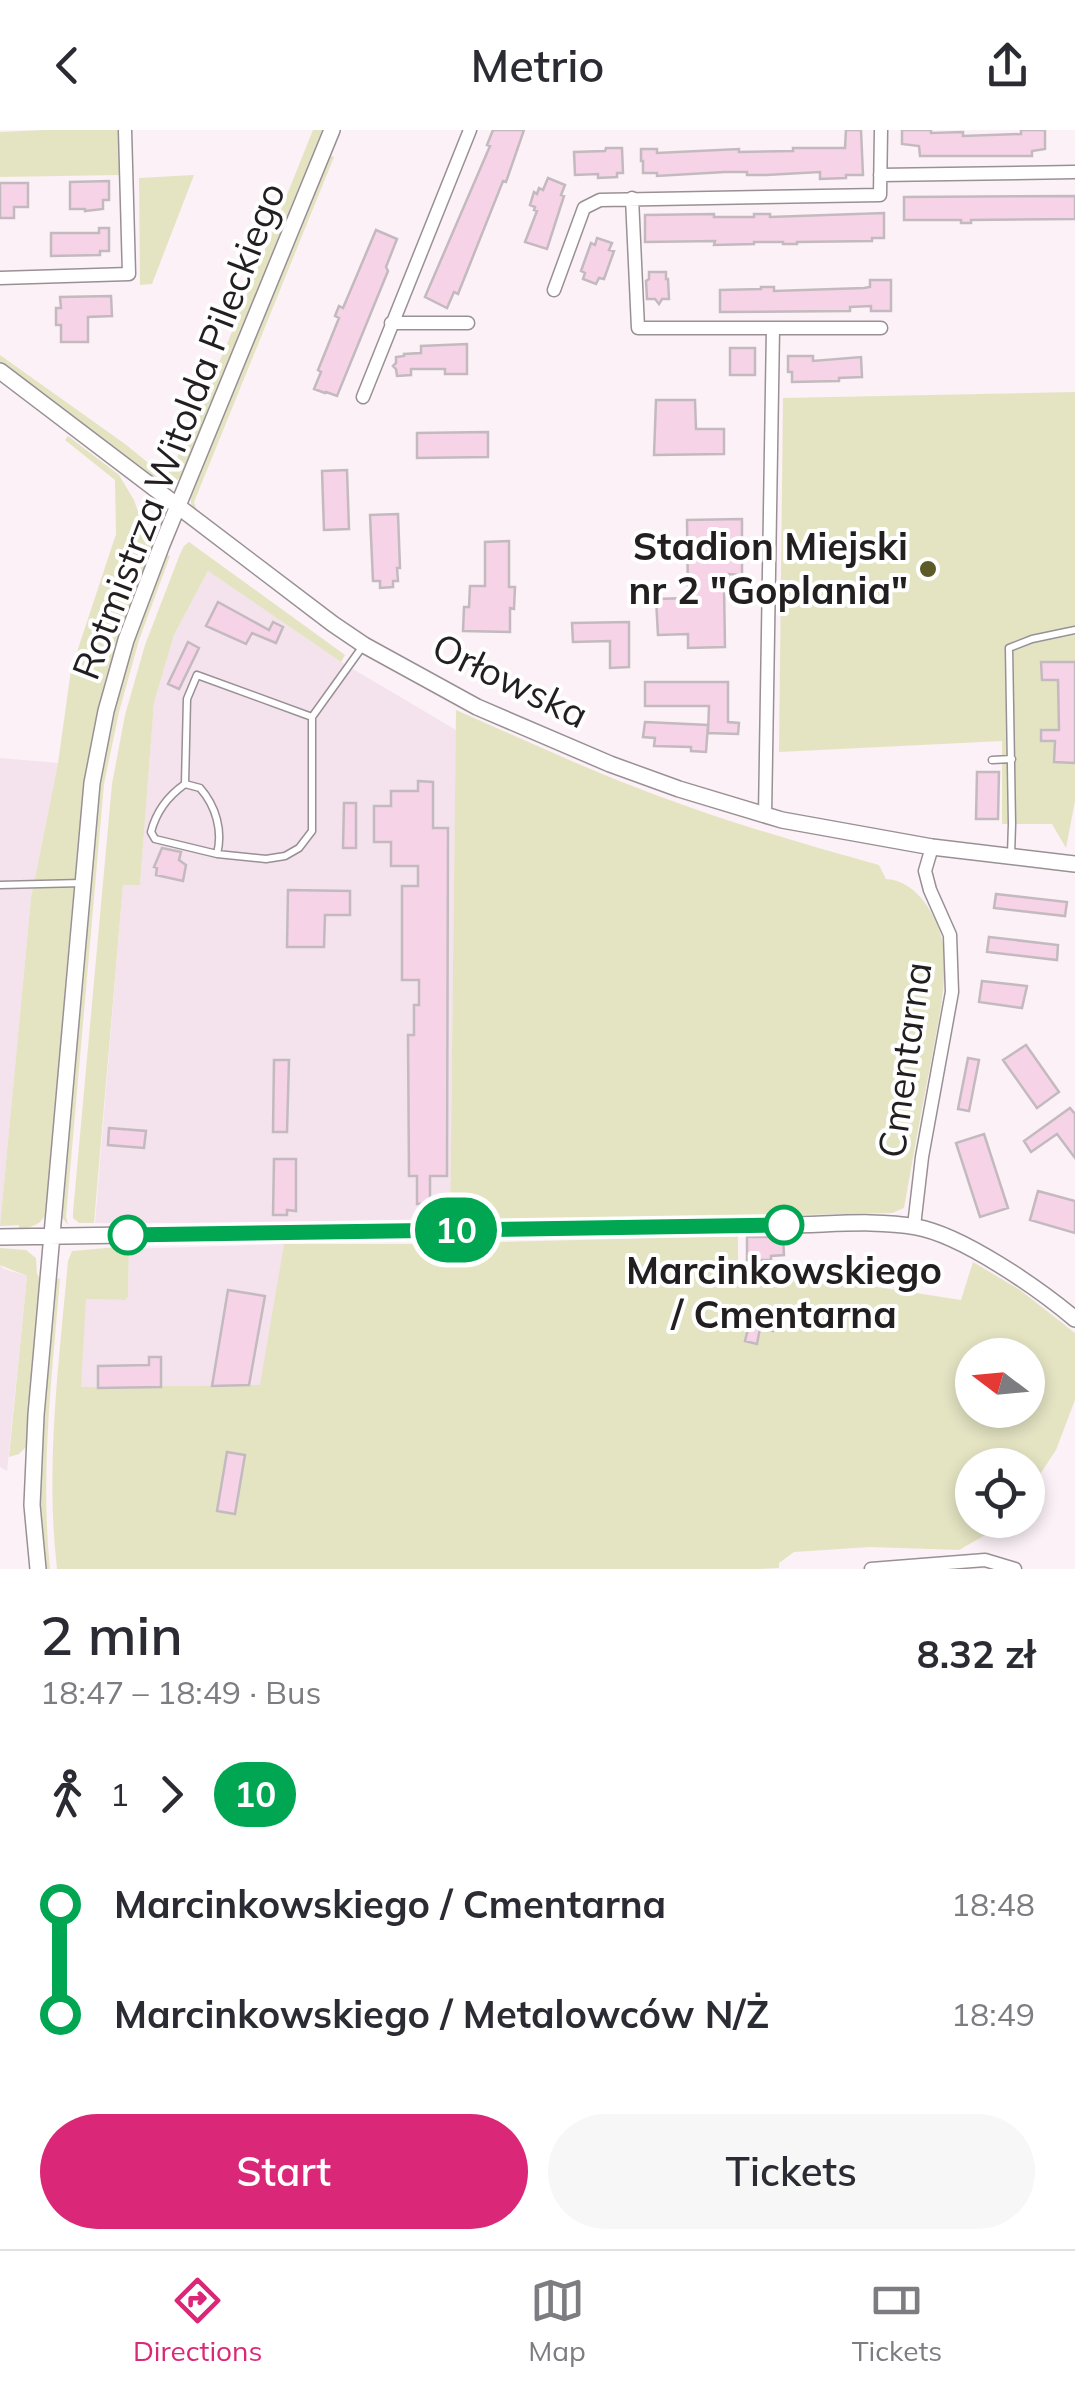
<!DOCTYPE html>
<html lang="en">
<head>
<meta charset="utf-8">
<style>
  :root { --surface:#fff; --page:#f7f7f7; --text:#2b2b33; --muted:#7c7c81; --line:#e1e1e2; --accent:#db2777 }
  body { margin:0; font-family:Mulish,sans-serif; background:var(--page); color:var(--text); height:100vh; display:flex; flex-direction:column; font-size:38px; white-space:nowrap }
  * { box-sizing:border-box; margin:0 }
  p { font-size:32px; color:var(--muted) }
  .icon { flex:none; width:55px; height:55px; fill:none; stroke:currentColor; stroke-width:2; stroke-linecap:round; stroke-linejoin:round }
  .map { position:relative; height:1439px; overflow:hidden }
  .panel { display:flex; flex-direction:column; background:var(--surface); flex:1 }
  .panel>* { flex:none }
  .badge { padding:0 20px; border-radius:32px; font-size:35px; line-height:65px }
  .needle { width:65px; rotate:286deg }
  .tools { position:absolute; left:955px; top:1208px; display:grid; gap:20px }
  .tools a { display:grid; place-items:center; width:90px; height:90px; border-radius:50%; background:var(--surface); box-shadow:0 5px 15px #0003; font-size:50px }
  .map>.badge { position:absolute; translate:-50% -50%; box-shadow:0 0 0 5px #fff }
  .legs { display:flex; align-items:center; gap:15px; height:110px; padding:0 40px; font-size:32px }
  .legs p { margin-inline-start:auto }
  .overview { display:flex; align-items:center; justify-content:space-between; height:170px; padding:0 40px }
  h1 { font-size:55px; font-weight:600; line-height:75px }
  .cta { display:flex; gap:20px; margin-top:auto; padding:20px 40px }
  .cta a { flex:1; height:115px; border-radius:60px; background:var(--accent); color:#fff; font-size:40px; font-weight:600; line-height:115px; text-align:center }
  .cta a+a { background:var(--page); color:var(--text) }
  ul { padding:0 40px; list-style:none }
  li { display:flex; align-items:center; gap:35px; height:110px; font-size:38px }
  li i { display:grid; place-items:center; width:15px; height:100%; margin:0 12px; background:currentColor }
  li i::after { content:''; width:25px; height:25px; margin:-12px; border:8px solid; border-radius:50%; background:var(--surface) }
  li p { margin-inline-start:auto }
  li:first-child i { background:linear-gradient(#0000 50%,currentColor 0) }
  li:last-child i { background:linear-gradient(currentColor 50%,#0000 0) }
  header { display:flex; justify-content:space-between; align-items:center; height:130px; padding:0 40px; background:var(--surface); font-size:45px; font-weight:600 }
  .dock { display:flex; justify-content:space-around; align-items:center; height:140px; border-top:2px solid var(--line); background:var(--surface); font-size:28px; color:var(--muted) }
  .dock a { display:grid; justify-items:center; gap:5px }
  .dock .current { color:var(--accent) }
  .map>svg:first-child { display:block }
  .built { fill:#f4e2ec }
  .green { fill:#e4e4c3; fill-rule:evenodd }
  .building { fill:#f6d3e6; stroke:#c3babf; stroke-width:2.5 }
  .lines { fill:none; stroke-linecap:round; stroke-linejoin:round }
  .service-casing { stroke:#999095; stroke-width:9 }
  .minor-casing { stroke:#999095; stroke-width:15 }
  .tertiary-casing { stroke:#999095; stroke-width:18 }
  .service { stroke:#fff; stroke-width:6 }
  .minor { stroke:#fff; stroke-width:12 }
  .tertiary { stroke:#fff; stroke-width:15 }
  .line-1-casing { stroke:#fff; stroke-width:22 }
  .line-1 { stroke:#00a651; stroke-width:15 }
  .poi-dot { fill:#5d5b28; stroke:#fff; stroke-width:4 }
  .stop-1-dot { fill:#fff; stroke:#00a651; stroke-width:5 }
  .labels { text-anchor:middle; stroke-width:8; stroke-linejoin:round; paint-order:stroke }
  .street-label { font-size:38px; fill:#231f21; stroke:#fff }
  .poi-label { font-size:38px; font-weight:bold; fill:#231f21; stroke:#fff; text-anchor:end }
  .stop-label { font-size:38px; font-weight:bold; fill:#231f21; stroke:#fff }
</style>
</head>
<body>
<header><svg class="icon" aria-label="back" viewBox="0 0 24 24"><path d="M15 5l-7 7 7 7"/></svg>Metrio<svg class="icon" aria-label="share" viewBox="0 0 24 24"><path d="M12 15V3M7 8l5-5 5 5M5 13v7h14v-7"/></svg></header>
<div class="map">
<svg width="1075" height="1439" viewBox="0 0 1075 1439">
  <rect width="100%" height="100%" fill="#fbf1f6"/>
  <path class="built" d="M208,441L341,532L456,600L450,1092L95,1093L123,754H140L154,573L174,505Z
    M0,628L58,633L31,768L0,1096Z
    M284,1114L261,1255L80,1257L86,1169L125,1170L128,1167L129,1119Z
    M0,1135L4,1139L27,1146L7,1341L0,1337Z"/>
  <path class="green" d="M44,0H119L120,45L0,47V2Z
    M313,0H324L185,341C178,352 170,356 157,353L0,233V225L125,314L157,340L168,343L176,330L225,219Z
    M329,25L334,27L194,372L199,387L192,379L190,365Z
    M194,45L152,154L140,155L139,48Z
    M1075,262V671L1066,718L1052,694H1002V611L779,622L783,268Z
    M68,306L119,345L134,370L150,416L153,418L115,520L94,602L87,641L77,722L46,1082C43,1094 31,1098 19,1099V1095L0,1096L31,768L58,633L71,540L116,404L115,350L65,310Z
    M189,412L345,525L341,532L208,441L174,505L154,573L140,755H123L94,1093H79L73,1088V1082L112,654L125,585L145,515L180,424L184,416Z
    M165,424L170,426L139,510L119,582L104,654L66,1087L68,1095L61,1086L98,654L112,582L132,509Z
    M456,580C522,609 586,639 653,664C727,692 803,714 879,735L886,749C918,750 941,791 944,820C947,856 938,892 932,927C922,977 913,1027 904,1078L892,1083L450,1092Z
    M738,1106V1149L819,1148L961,1170L973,1132L1020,1160L1075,1203V1270L1056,1320L1031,1358L1028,1363V1335H972V1390H1005L1001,1396L959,1420L870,1417L794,1422L779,1433V1438L757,1439H57C45,1336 59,1233 68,1131L72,1121L129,1116L128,1167L125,1170L86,1169L81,1257L260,1255L284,1114H423ZM972,1225H1028V1280H972Z
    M0,1118L26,1120L36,1128L37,1144L40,1149L27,1316L19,1324L9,1327L27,1146L0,1135Z
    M54,1147L60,1149C52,1246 40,1342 50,1439H44C35,1341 46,1245 54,1147Z"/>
  <path class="building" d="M493,0H524L506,52L503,51L458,164L454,162L447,178L425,167L490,16L487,15Z
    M846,0H861L863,45H846V48L820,49V42L766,45H747V42H725L657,46V43H643V31H641V19H657V23L739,19V22L793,21V18H845Z
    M902,0H931V3L963,2V6L1021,4V0H1045V19L1032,21V26H920L919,16L902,14Z
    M606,18H622L623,43H617V47L598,48V44L575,45L574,22L605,21Z
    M548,48L565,55L561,65L564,66L547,119L525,112L537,81L534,80L535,77L530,75L534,62L537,64L539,58L543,60Z
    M109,51V70H103V79L85,81V79H70V52Z
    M0,53H28V77H14V88H0Z
    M1075,66V89L971,90V93H961V90H904V67Z
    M884,83V108H872V111L797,112V114H783V112H754V114L714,115L715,111L645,112V85L714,84V87H754V84H770V87Z
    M99,98H109V121H100V125L51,126V103H99Z
    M376,100L397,109L386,137L388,141L337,266L326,262L325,263L314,259L321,242L318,240L339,188L335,186L339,176L343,178Z
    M597,108L612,113L609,120L614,121L604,149L599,148L596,154L583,149L585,143L581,141L591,113L595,115Z
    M649,142H666V149H668L669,169H662L659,174L655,169H647L646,151L649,149Z
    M870,150H891V181H871V176L850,177V181L720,182V160L761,159V157H774V161L864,158L870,157Z
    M111,166L112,186L88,187V212H61V195H56V178H61L60,167Z
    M467,214V244H445V239H411V245L397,246L396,239L393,236L396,233V227L404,226V224L421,223V216Z
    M730,218H755V245H730Z
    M788,226H813V231L861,227L862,247L839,248V251L792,252V242H788Z
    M656,270H695L696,299H724V324L654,325Z
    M488,302V327L417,328V303Z
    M347,340L349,399L324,400L322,341Z
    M398,384L400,438H397L398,451H393V457L380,458V451H373L370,385Z
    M742,389V445L728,444V456H724L725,517L688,518V504L658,505L656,469L688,468L687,390Z
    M509,411V457H515L514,479L510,478V502L463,501L464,477H469L470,456H485V412Z
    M218,472L269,500L273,492L283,497L276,513L252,503L246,514L206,496Z
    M629,492V537L610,538V511L573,512L572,493Z
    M188,512L199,518L179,559L168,554Z
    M1041,532H1075V633L1054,632L1055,611H1041V600H1059L1058,550H1042Z
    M645,552H728V592L739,593L738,604L708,603L709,576H645Z
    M645,592L708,595L706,622L691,621V617L654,616L655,608L643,607Z
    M977,642H999L998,689H976Z
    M418,651L433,652V698H448L447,1046H430V1073L417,1074V1046H409L408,905H414V875H419V850H402V756H418V736H391V712H374V676H391V661H418Z
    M344,673H356V718H343Z
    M162,718L181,722L179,730L186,735L183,751L156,745L157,738L154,737Z
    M288,760L350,761V785H325L324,817H287Z
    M996,764L1067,772L1065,786L994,778Z
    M989,807L1058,815L1057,830L987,822Z
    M982,851L1027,856L1022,878L979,872Z
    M1026,915L1059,962L1037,978L1003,930Z
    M968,928L979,930L969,981L958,979Z
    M274,930H289L287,1002H273Z
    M1070,978L1075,984V1028L1057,1004L1031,1022L1024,1011Z
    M109,998L146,1001L144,1018L108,1015Z
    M984,1004L1008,1078L980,1087L956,1013Z
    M274,1029H296V1081L287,1080V1085H273Z
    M1038,1061L1075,1071V1103L1030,1090Z
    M747,1107H783L784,1125L771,1126V1130H747Z
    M228,1160L265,1166L249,1255L212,1256Z
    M746,1182L776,1189L773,1201L760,1198L757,1214L745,1211L749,1195L743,1194Z
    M149,1227H161V1257L98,1258V1236L149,1235Z
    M227,1322L245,1325L235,1384L217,1381Z"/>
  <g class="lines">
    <g class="service-casing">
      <path id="service" d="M992,630L1012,629
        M185,654L187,569L197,545L312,587
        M217,724L155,709L151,702C156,682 168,666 185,654L200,658C216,676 223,701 217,724L266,729L285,726L299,718L312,701V587L363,516
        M1011,725L1012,694L1009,518L1032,509L1075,500
        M0,755L82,753"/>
    </g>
    <g class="minor-casing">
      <path id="minor" d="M880,45L1075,42
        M632,68L638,198H881
        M0,148L129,144L125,0
        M554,160L584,78L600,70L880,65L881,0
        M391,193H468
        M363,267L470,0
        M765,686L773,198
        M914,1096L922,1027L952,862L950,805L930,760L925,741L932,717
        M871,1439L985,1430L1015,1439"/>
    </g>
    <g class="tertiary-casing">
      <path id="tertiary" d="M0,241L333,494L364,515L477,577L610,634L679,659L782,690L932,717L1075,734
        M0,1107L785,1095C826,1095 875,1089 916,1097C962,1105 1038,1158 1075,1189
        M38,1439L32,1375L36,1285L92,653L106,581L126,510L161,417L332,0"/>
    </g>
    <use href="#service" class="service"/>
    <use href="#minor" class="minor"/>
    <use href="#tertiary" class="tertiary"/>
  </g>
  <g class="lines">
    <g class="line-1-casing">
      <path id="line-1" d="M128,1105L784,1095"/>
    </g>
    <use href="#line-1" class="line-1"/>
  </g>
  <circle class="poi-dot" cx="928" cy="439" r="10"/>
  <g class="stop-1-dot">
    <circle cx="784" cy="1095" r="18"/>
    <circle cx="128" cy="1105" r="18"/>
  </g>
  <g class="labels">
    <g class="street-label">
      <text transform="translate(179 301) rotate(-69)" y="13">Rotmistrza Witolda Pileckiego</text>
      <text transform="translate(510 551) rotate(26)" y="13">Orłowska</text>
      <text transform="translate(905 930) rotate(-82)" y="13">Cmentarna</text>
    </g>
    <g class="poi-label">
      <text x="908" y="430">Stadion Miejski<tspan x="908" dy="44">nr 2 "Goplania"</tspan></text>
    </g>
    <g class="stop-label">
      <text x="784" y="1154">Marcinkowskiego<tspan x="784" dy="44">/ Cmentarna</tspan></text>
    </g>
  </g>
</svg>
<div class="tools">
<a><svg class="needle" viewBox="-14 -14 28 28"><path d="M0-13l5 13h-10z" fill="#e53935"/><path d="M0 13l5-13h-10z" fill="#7c7c81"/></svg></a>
<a><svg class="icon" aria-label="locate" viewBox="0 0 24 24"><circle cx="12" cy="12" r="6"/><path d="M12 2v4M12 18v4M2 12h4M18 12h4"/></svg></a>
</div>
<b class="badge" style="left:456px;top:1100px;background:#00a651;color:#fff">10</b>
</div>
<section class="panel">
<div class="overview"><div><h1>2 min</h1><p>18:47 – 18:49 · Bus</p></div><b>8.32 zł</b></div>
<div class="legs"><svg class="icon" aria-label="walk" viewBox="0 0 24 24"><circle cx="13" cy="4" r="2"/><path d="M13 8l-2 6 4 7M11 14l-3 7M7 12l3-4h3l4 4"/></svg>1<svg class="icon" aria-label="forward" viewBox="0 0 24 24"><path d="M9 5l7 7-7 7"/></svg><b class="badge" style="background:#00a651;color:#fff">10</b></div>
<ul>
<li><i style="color:#00a651"></i><b>Marcinkowskiego / Cmentarna</b><p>18:48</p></li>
<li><i style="color:#00a651"></i><b>Marcinkowskiego / Metalowców N/Ż</b><p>18:49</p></li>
</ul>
<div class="cta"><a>Start</a><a>Tickets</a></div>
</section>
<nav class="dock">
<a class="current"><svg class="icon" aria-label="directions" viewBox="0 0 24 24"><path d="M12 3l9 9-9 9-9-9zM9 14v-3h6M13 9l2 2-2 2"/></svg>Directions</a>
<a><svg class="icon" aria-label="map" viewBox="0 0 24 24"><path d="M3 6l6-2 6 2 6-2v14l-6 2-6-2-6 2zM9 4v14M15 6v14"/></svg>Map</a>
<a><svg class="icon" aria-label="tickets" viewBox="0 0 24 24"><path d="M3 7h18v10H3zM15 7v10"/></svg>Tickets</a>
</nav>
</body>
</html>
